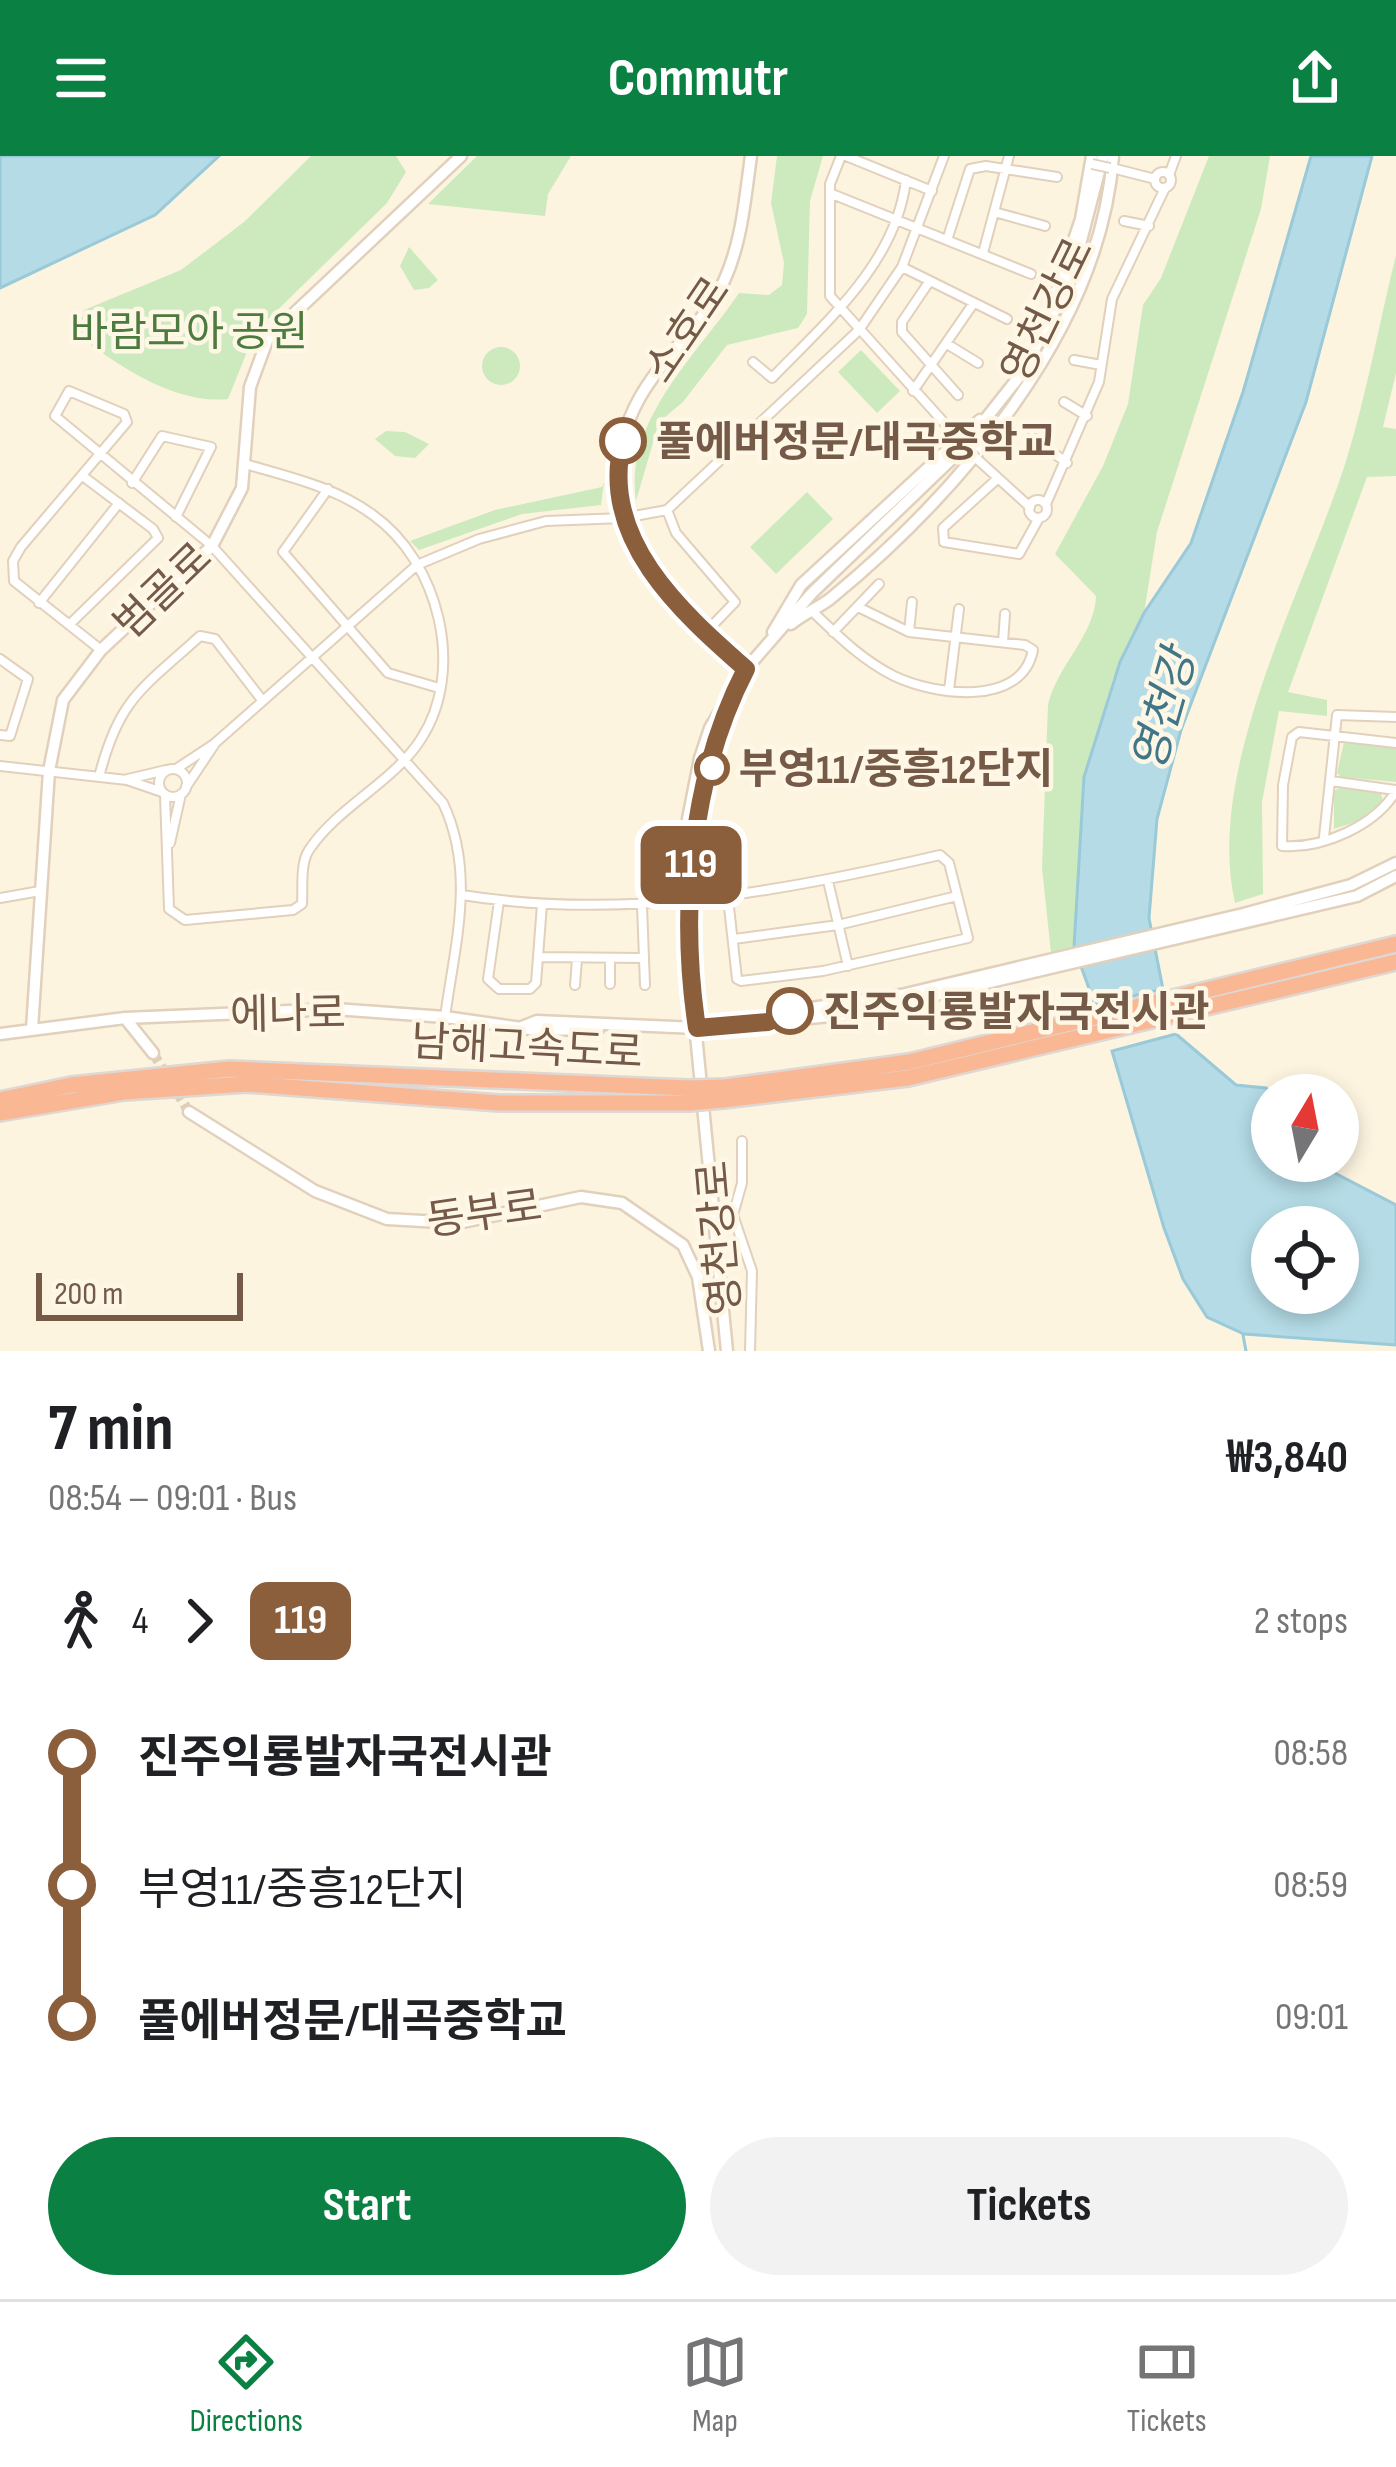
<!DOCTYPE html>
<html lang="en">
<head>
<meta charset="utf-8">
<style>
  :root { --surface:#fff; --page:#f2f2f2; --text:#202124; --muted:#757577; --line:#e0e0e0; --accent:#0b8043 }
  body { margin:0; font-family:"Sofia Sans Condensed","Noto Sans KR",sans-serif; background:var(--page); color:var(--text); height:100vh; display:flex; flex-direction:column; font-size:45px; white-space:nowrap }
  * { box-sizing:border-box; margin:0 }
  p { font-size:39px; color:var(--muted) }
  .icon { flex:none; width:66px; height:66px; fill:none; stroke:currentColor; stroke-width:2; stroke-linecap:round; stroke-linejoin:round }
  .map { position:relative; height:1195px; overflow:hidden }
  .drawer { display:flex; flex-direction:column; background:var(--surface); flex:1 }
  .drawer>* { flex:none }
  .badge { padding:0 24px; border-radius:18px; font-size:42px; line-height:78px }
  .needle { width:78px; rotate:10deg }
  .fabs { position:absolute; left:1251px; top:918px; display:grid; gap:24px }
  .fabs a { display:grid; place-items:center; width:108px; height:108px; border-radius:50%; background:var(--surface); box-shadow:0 6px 18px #0003; font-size:60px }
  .scale { position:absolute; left:36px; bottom:30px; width:207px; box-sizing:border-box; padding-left:12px; border:6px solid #745a47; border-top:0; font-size:33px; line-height:42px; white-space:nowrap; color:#745a47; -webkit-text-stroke:9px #fff7e6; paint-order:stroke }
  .map>.badge { position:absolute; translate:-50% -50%; box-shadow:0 0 0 6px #fff }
  .legs { display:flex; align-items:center; gap:18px; height:132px; padding:0 48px; font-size:39px }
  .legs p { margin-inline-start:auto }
  .headline { display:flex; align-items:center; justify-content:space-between; height:204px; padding:0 48px }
  h1 { font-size:66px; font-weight:700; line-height:90px }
  .primary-button { display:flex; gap:24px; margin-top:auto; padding:24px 48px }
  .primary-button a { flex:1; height:138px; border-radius:72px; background:var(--accent); color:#fff; font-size:48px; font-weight:700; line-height:138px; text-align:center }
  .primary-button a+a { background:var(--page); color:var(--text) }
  ul { padding:0 48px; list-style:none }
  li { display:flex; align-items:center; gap:42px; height:132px; font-size:45px }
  li i { display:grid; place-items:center; width:18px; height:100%; margin:0 15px; background:currentColor }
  li i::after { content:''; width:30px; height:30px; margin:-15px; border:9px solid; border-radius:50%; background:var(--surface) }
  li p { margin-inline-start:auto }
  li:first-child i { background:linear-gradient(#0000 50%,currentColor 0) }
  li:last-child i { background:linear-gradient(currentColor 50%,#0000 0) }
  header { display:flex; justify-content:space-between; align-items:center; height:156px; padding:0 48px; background:var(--accent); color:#fff; font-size:54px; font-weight:700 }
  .dock { display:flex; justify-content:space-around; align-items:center; height:168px; border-top:3px solid var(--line); background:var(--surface); font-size:33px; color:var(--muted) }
  .dock a { display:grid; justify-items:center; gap:6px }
  .dock .current { color:var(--accent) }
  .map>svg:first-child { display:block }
  .green { fill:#cceabe }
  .water { fill:#b4dbe6; stroke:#9ac9d8; stroke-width:3; fill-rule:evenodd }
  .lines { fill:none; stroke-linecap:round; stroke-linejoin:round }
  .stream { stroke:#9ac9d8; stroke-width:3 }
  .tertiary-tunnel { stroke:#dbceba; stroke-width:10; stroke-dasharray:10 5; stroke-linecap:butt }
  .minor-casing { stroke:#e1d0bc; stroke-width:12 }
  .tertiary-casing { stroke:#e1d0bc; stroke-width:15 }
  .motorway-casing { stroke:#ded7d3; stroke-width:20 }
  .minor { stroke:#fff; stroke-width:8 }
  .tertiary { stroke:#fff; stroke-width:10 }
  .motorway { stroke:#f9b794; stroke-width:15 }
  .minor-bridge-casing { stroke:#e1d0bc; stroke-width:12; stroke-linecap:butt }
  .motorway-bridge-casing { stroke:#ded7d3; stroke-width:20; stroke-linecap:butt }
  .minor-bridge { stroke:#fff; stroke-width:8 }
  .motorway-bridge { stroke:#f9b794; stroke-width:15 }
  .line-1-casing { stroke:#fff; stroke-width:27 }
  .line-1 { stroke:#8b5e3c; stroke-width:18 }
  .stop-1-dot { fill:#fff; stroke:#8b5e3c; stroke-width:6 }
  .labels { text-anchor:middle; stroke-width:9; stroke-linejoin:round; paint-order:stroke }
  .street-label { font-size:42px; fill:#745a47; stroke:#fff7e6 }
  .park-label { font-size:42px; fill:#4c7a3f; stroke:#fff7e6 }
  .stop-label { font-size:42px; font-weight:bold; fill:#745a47; stroke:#fff7e6; text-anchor:start }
  .water-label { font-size:45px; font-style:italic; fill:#407688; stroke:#fff7e6 }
</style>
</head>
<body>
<header><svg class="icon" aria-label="menu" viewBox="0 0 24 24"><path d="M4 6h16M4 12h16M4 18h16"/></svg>Commutr<svg class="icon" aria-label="share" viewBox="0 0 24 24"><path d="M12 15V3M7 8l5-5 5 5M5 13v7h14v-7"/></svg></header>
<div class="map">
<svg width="1396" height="1195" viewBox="0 0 1396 1195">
  <rect width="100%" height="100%" fill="#fdf4e0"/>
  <path class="green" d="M311,0H396L406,16L387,47L255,176L228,243C176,249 118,210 78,179L84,154L181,114L244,66Z
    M477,0H571L548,38L545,60L428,48Z
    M777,0H823L810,45L807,158L798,172L727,189L683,246L659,266L636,345C624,264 697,199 739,137L769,139L782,129L784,107L771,47Z
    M1209,0H1270L1261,53L1157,376L1144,457L1113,523L1084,621L1074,791L1051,797L1042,712L1048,549C1056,511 1095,479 1096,440L1055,398L1103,310L1128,248L1143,149L1161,122Z
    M409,91L438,124L429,132L414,134L400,110Z
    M1396,99V217L1383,271L1396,273V320L1367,321L1288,536L1327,544V560L1279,555L1262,646L1263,738L1235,747C1204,612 1306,432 1346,305C1367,238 1379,167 1396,99Z
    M482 210a19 19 0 1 1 38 0a19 19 0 1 1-38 0Z
    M861,194L900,235L877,257L838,216Z
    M386,275L405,276L429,288L415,302L395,300L375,283Z
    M604,326L601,349L522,358L419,394L410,385L495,354L602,331Z
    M807,336L833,363L776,418L750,391Z
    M1344,586L1396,591V626L1341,621L1337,617Z
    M1339,632L1381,637L1383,646L1358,665L1334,673V635Z"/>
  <path class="water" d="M0,0H219L155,59L0,132Z
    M1311,0H1372L1306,246L1181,574L1157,663L1149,762L1163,833L1095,849L1074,791L1084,621L1120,506L1144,457L1191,387L1243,236Z
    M1176,878L1236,929L1266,932L1274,939L1272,1005H1325L1333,1016L1396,1049V1189L1244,1178L1207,1161L1183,1123L1164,1072L1112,895ZM1338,1071V1137H1272V1071Z"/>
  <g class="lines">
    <path class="stream" d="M1243,1179L1246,1195"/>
    <path class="tertiary-tunnel" d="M153,897L189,956"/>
    <g class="minor-casing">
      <path id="minor" d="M841,0L830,28V140L957,281
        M846,0L932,35
        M1112,12L1155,23
        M1155 24a8 8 0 1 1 16 0a8 8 0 1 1-16 0Z
        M1169,19L1176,0
        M832,38L1031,118
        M998,57L1045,70
        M1124,65L1149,70
        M948,81L970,13L986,10L1057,21
        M983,97L1009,0
        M902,111L1007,163
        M929,126L902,166V176L958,239
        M947,188L978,207
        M1074,204L1101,209
        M753,206L772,222C827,165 896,107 906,24
        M913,235L973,148
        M1064,246L1087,260
        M1032,281L1067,307
        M976,302L1030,351
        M996,324L943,372L944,386L1019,398L1039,362
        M132,327L162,280L211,291L176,361
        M328,333L283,396L388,517L439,532
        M1029 353a9 9 0 1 1 18 0a9 9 0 1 1-18 0Z
        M1046,348L1099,226L1112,143L1165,32
        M667,354L676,377L735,446L706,476
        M39,447L119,347
        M812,455C838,480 862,504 894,520C936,540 1022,551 1033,494L1025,489L909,476L858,451
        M69,469L158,382L153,373L84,321
        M833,476L879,428
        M909,476L912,446
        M1003,486L1005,458
        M101,494L14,425L13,405L21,391L127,266L124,258L69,235L55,260L212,390L443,647C476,717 455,787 445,861
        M0,503L28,523L10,580L0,579
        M949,534L959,453
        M1396,587L1299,576L1292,581L1283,629L1282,690C1322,693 1375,670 1396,635
        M0,610L127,624L162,636
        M159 627a14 14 0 1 1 28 0a14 14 0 1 1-28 0Z
        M176,613L214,588L417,409L479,383L546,365L623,362L667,354L859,174L902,111L944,0
        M99,621C119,542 142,533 200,480L215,483L262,544
        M128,623L166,614
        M1331,625L1395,634
        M186,631L214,589
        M165,639L169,753L185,764L293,754L302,748C303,732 300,707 309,694C337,651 393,627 421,583C466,514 439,406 373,359C335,331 290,321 245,308
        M1324,681L1337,559L1396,561
        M170,687L181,638
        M828,725L848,810
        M462,739C625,765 781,736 940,699L949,707L968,782L823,815L741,825L737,823L728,742
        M0,742L40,735
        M499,745L488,823L499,833H530L536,827L542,748
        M642,750L645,829
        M734,783L838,769L957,740
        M539,801L643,802
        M610,804V828
        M575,829L577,803
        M742,985V1027L733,1059L752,1115L750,1195"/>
    </g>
    <g class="tertiary-casing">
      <path id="tertiary" d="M1055,140L1081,63L1092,0
        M791,468C803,458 818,452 830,443C958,338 1101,173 1113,0
        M773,476L801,429L980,264
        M746,513C666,444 578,354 639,243C662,201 704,168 724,125C742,86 745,42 751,0
        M691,682L722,560
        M125,862L153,897
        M771,864L790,855L901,839L1243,758L1351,729L1396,707
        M522,871L537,865L697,872L854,858L1357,740L1396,720
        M32,873L49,615L63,544L101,494L212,390L242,332L250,231L268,182L461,0
        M0,878L125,862L335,853L445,861L536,874L598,873
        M189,956L315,1035L387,1063L458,1067L581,1041L622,1047L683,1089L698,1121L709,1195
        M727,1195L693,848L688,663L700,602L710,572L746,513L812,437L961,294L1022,217L1071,123L1103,0"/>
    </g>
    <g class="motorway-casing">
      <path id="motorway" d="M725,931L909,906L1396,788
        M0,944L71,929L229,913L688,932
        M723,944L908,922L1396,806
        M0,957L124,936L247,928L499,947H689"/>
    </g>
    <use href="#minor" class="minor"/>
    <use href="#tertiary" class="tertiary"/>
    <use href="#motorway" class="motorway"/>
    <g class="minor-bridge-casing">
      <path id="minor-bridge" d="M1092,8L1110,12
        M957,281L976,302"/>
    </g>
    <g class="motorway-bridge-casing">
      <path id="motorway-bridge" d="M688,932L725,931
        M689,947L723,944"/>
    </g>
    <use href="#minor-bridge" class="minor-bridge"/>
    <use href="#motorway-bridge" class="motorway-bridge"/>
  </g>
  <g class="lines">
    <g class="line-1-casing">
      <path id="line-1" d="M623,285C598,382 680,455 746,513C691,619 679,754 697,872L768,866L790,855"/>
    </g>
    <use href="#line-1" class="line-1"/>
  </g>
  <g class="stop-1-dot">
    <circle cx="623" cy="285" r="21"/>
    <circle cx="712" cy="612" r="15"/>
    <circle cx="790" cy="855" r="21"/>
  </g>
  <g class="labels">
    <g class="street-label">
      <text transform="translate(1046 154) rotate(-64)" y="15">영천강로</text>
      <text transform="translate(686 173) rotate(-56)" y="15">소호로</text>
      <text transform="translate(162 434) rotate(-44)" y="15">범골로</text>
      <text transform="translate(288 857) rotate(-1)" y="15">에나로</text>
      <text transform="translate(527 890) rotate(3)" y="15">남해고속도로</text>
      <text transform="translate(484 1056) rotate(-8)" y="15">동부로</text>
      <text transform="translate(718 1082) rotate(-95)" y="15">영천강로</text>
    </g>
    <g class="park-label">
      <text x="189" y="190">바람모아 공원</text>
    </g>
    <g class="stop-label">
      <text x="656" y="300">풀에버정문/대곡중학교</text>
      <text x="739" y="627">부영11/중흥12단지</text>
      <text x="823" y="870">진주익룡발자국전시관</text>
    </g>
    <g class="water-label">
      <text transform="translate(1163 554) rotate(-74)" y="16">영천강</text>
    </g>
  </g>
</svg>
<div class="fabs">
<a><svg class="needle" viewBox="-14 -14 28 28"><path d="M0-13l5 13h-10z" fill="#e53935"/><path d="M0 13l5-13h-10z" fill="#757577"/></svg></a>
<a><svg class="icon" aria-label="locate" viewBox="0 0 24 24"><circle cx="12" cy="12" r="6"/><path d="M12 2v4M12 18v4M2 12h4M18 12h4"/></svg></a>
</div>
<div class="scale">200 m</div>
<b class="badge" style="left:691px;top:709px;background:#8b5e3c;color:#fff">119</b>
</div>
<section class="drawer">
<div class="headline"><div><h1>7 min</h1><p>08:54 – 09:01 · Bus</p></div><b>₩3,840</b></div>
<div class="legs"><svg class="icon" aria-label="walk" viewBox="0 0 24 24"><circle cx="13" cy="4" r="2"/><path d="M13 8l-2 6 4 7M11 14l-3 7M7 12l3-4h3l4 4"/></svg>4<svg class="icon" aria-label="forward" viewBox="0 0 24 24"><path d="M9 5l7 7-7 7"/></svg><b class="badge" style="background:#8b5e3c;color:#fff">119</b><p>2 stops</p></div>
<ul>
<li><i style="color:#8b5e3c"></i><b>진주익룡발자국전시관</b><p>08:58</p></li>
<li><i style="color:#8b5e3c"></i><span>부영11/중흥12단지</span><p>08:59</p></li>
<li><i style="color:#8b5e3c"></i><b>풀에버정문/대곡중학교</b><p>09:01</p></li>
</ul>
<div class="primary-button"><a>Start</a><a>Tickets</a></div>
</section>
<nav class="dock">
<a class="current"><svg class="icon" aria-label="directions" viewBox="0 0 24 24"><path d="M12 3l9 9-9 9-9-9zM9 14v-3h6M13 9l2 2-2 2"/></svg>Directions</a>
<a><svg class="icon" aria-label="map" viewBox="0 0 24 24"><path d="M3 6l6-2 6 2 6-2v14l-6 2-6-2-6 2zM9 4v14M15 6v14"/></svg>Map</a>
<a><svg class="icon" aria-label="tickets" viewBox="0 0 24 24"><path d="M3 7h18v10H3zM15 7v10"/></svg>Tickets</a>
</nav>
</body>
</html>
